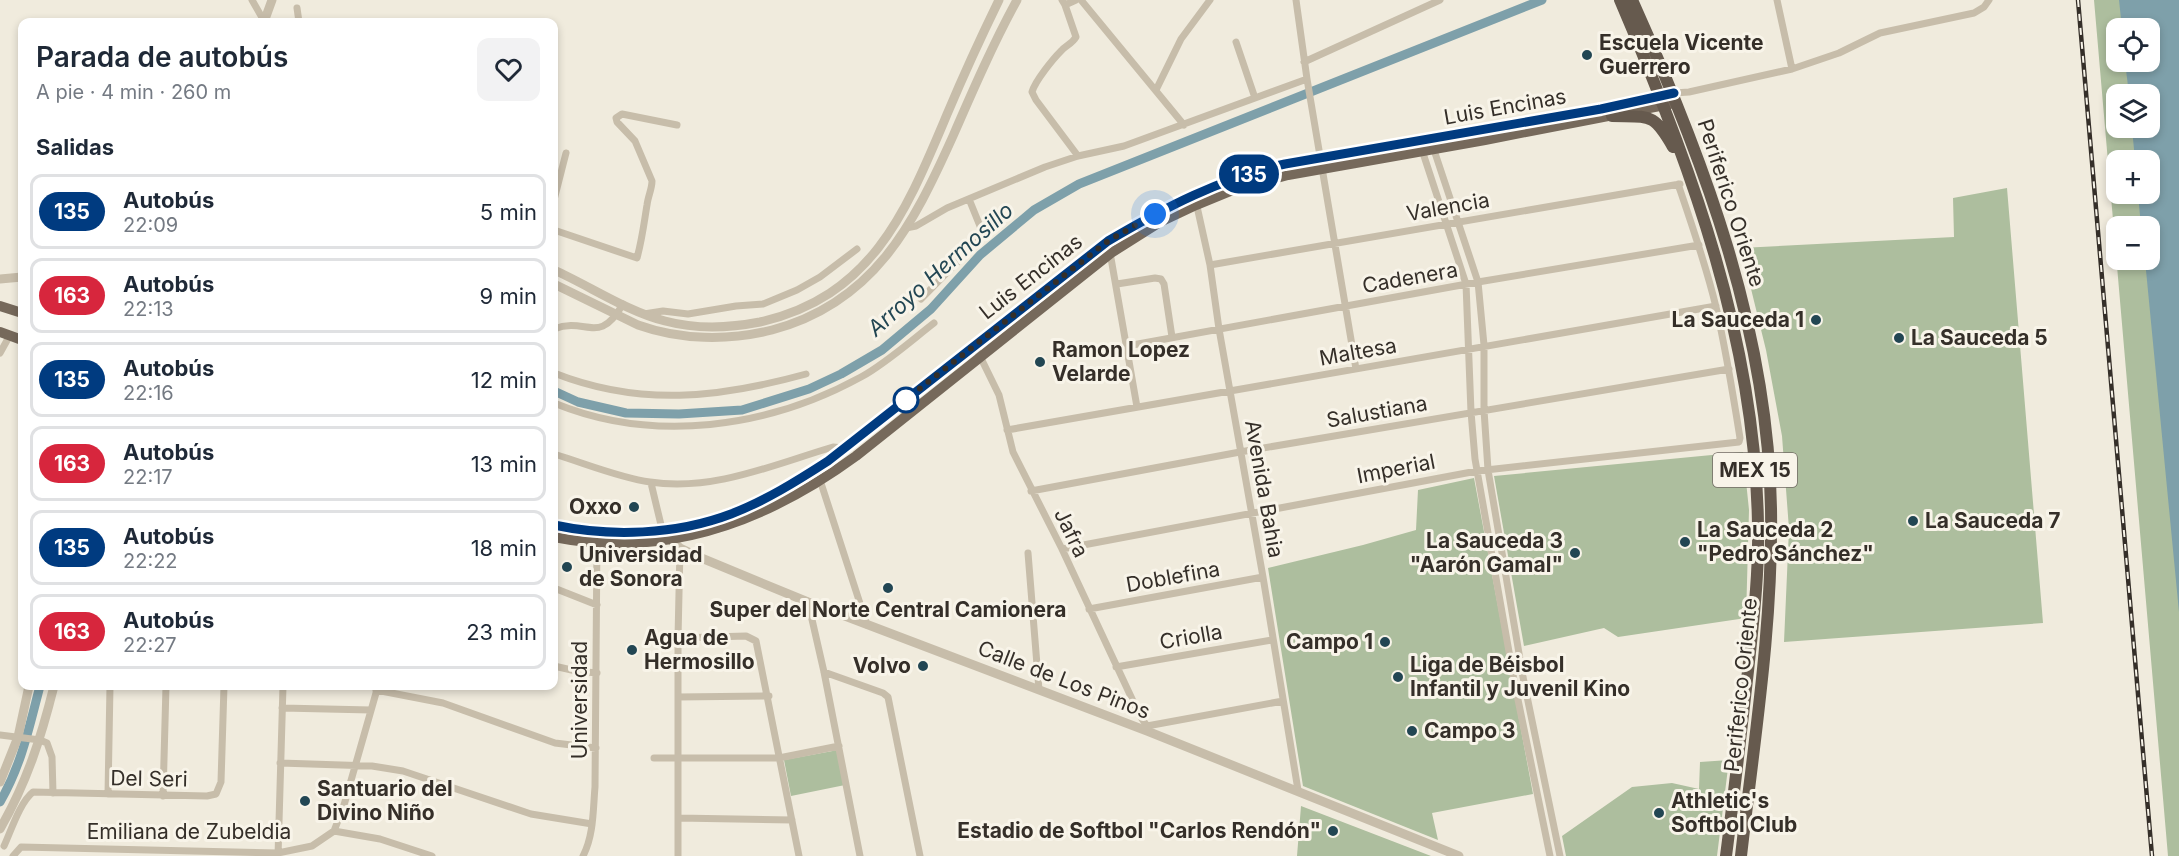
<!DOCTYPE html>
<html lang="es">
<head>
<meta charset="utf-8">
<style>
  :root { --surface:#fff; --page:#f2f2f3; --text:#1f2937; --muted:#747a83; --line:#e0e1e3 }
  body { margin:0; font-family:Inter,sans-serif; background:var(--page); color:var(--text); height:100vh; display:flex; flex-direction:column; font-size:22px; white-space:nowrap }
  * { box-sizing:border-box; margin:0 }
  p { font-size:20px; color:var(--muted) }
  .icon { flex:none; width:33px; height:33px; fill:none; stroke:currentColor; stroke-width:2; stroke-linecap:round; stroke-linejoin:round }
  .map { position:relative; flex:1; overflow:hidden }
  .details { position:absolute; left:18px; top:18px; width:540px; height:672px; display:flex; flex-direction:column; background:var(--surface); border-radius:12px; box-shadow:0 3px 9px #0003 }
  .details>* { flex:none }
  .badge { padding:0 12px; border-radius:20px; font-size:21px; line-height:39px }
  .fabs { position:absolute; left:2106px; top:18px; display:grid; gap:12px }
  .fabs a { display:grid; place-items:center; width:54px; height:54px; border-radius:12px; background:var(--surface); box-shadow:0 3px 9px #0003; font-size:30px }
  .you { position:absolute; width:30px; height:30px; margin:-15px; border:4px solid #fff; border-radius:50%; background:#1a73e8; box-shadow:0 0 0 9px #1a73e833 }
  .map>.badge { position:absolute; translate:-50% -50%; box-shadow:0 0 0 3px #fff }
  h2 { padding:0 18px; font-size:22px; line-height:54px }
  .round { display:grid; place-items:center; flex:none; width:63px; height:63px; border-radius:12px; background:var(--page) }
  .overview { display:flex; align-items:center; justify-content:space-between; height:102px; padding:0 18px }
  h1 { font-size:28px; font-weight:600; line-height:45px }
  ul { padding:0; list-style:none }
  li { display:flex; align-items:center; gap:18px; height:75px; margin:0 12px 9px; padding:0 6px; border:3px solid var(--line); border-radius:12px }
  li div { flex:1 }
  li b { display:block; font-size:22px }
  li em { font-style:normal }
  li .badge { min-width:66px; font-weight:700; text-align:center }
  .map>svg:first-child { display:block }
  .green { fill:#adbe9e; fill-rule:evenodd }
  .water { fill:#7ea0aa }
  .lines { fill:none; stroke-linecap:round; stroke-linejoin:round }
  .canal { stroke:#7ea0aa; stroke-width:9 }
  .minor { stroke:#c7bdaa; stroke-width:7 }
  .tertiary { stroke:#c7bdaa; stroke-width:9 }
  .primary { stroke:#76695b; stroke-width:10 }
  .trunk { stroke:#665a4e; stroke-width:12 }
  .rail-casing { stroke:#352f29; stroke-width:4.5 }
  .rail { stroke:#f8f4e9; stroke-width:2; stroke-dasharray:7; stroke-linecap:butt }
  .line-casing { stroke:#fff; stroke-width:14 }
  .line { stroke:#003b80; stroke-width:9 }
  .walk { stroke:#352f29; stroke-width:6; stroke-dasharray:0 10.8 }
  .poi-dot { fill:#224653; stroke:#f8f4e9; stroke-width:2 }
  .stop-dot { fill:#fff; stroke:#003b80; stroke-width:3 }
  .labels { text-anchor:middle; stroke-width:6; stroke-linejoin:round; paint-order:stroke }
  .shield { fill:#f8f4e9; stroke:#706a63; stroke-width:1.5 }
  .shield-label { font-size:20px; font-weight:bold; fill:#352f29 }
  .poi-label { font-size:21px; font-weight:bold; fill:#352f29; stroke:#f8f4e9; text-anchor:start }
  .street-label { font-size:21px; fill:#352f29; stroke:#f8f4e9 }
  .water-label { font-size:22px; font-style:italic; fill:#224653; stroke:#f8f4e9 }
</style>
</head>
<body>
<div class="map">
<svg width="2179" height="856" viewBox="0 0 2179 856">
  <rect width="100%" height="100%" fill="#f0ebdd"/>
  <path class="green" d="M2094,0H2179V856H2168ZM2116,28H2150V62H2116ZM2116,94H2150V128H2116ZM2116,160H2150V194H2116ZM2116,226H2150V260H2116Z
    M2007,188L2043,623L1784,642L1789,529L1782,436L1766,350L1741,248L1954,237L1953,198Z
    M1743,452L1749,510L1746,618L1618,637L1604,628L1524,646L1494,476Z
    M1474,478L1533,794L1432,813L1438,840L1303,786L1268,568L1363,545L1416,530L1418,490Z
    M838,750L845,785L791,796L784,760Z
    M1729,760L1717,856H1566L1562,836L1632,787L1672,783L1699,789L1700,762Z
    M1301,806L1431,856H1297Z"/>
  <path class="water" d="M2119,0H2179V612L2145,260H2150V226H2141L2138,194H2150V160H2135L2132,128H2150V94H2129L2125,62H2150V28H2122Z"/>
  <g class="lines">
    <path class="canal" d="M554,391L578,402L626,413L679,414L742,410L809,389L841,374L882,350L931,309L980,255L1034,210L1079,184L1542,0
      M0,802C22,764 29,727 40,686"/>
    <path class="minor" d="M252,0L264,21
      M1062,0L1065,5L1076,0
      M1081,0L1184,125
      M1296,0L1307,79L1356,369
      M1777,0L1792,69
      M1065,5L1076,37C1072,44 1066,45 1061,51C1053,59 1035,81 1032,92L1036,100L1078,156
      M297,8L299,22
      M1236,42L1255,98
      M1304,62L1440,0
      M1156,90L1181,39L1210,0
      M1674,93L1689,92L1792,69L1839,53L1880,33L1974,13L1984,7L1989,0
      M1433,147L1478,282L1484,345V410L1488,470L1523,677L1560,856
      M1422,150L1466,284L1471,412L1475,459L1514,680L1550,856
      M554,200L566,153
      M1196,202L1210,265L1219,329L1263,577L1298,790
      M906,228L916,226L947,208L1045,167L1078,156L1124,146L1307,79
      M554,230L637,258C642,240 644,223 647,205C648,196 652,189 652,181L635,141L617,122L616,118L622,114L677,125
      M1108,241L1137,407
      M1210,265L1680,184
      M1117,284L1155,278L1161,279L1164,284L1172,337
      M921,299L982,237V231L969,199
      M644,314L663,311L688,314L736,306L763,304L797,290L820,277L857,249
      M554,329C587,316 598,347 623,304
      M975,346L999,395L1013,452L1062,549L1140,716L1147,726V731
      M1127,346L1478,282L1699,245
      M0,353L10,335
      M554,373C640,407 719,398 806,374
      M554,403C654,444 768,428 861,377C885,364 912,340 934,323
      M1007,430L1716,306
      M554,454C584,463 620,478 650,482C713,492 775,464 833,447L844,448
      M820,480L867,625
      M651,483L662,529
      M1031,491L1240,452L1729,369
      M1062,549L1477,471L1739,442L1740,438C1733,394 1726,350 1716,307C1706,265 1692,225 1678,184
      M1028,553L1039,690
      M554,588L597,605
      M808,602L824,672L860,856
      M1089,609L1263,577
      M678,638L746,636L756,641L799,856
      M554,666L576,671L597,673
      M1116,667L1272,640
      M824,672L883,693L888,697L920,856
      M376,690L443,703L555,743L596,748
      M678,697L769,696
      M282,708L371,710
      M1147,726L1283,701
      M0,735L40,740L47,743L52,757L53,793
      M654,758H779L839,746
      M280,763L372,766L403,771L531,814L592,824
      M108,794L110,686
      M163,796L166,686
      M678,818L792,820
      M334,831L344,805L378,686
      M4,846C11,831 20,802 33,792L207,796L216,794L221,782L224,686
      M13,856L21,847L278,853L312,846L334,831L380,839L432,856
      M278,856L283,686
      M583,856C594,835 593,809 595,787L597,539
      M678,856V638L680,548"/>
    <path class="tertiary" d="M264,22L272,0
      M554,270C590,286 626,311 665,321C695,329 729,328 760,322C874,296 907,209 948,112C964,74 981,37 999,0
      M0,279L22,277
      M554,284L638,325C680,340 728,341 772,330C874,303 913,225 953,136C973,90 993,44 1017,0
      M666,536L680,548L699,557L808,602L1147,731L1459,856
      M0,782L18,737L29,686
      M0,829C27,782 41,738 54,686"/>
    <path class="primary" d="M0,306L22,313
      M0,332L22,340
      M554,525C610,538 676,534 731,514C765,501 797,481 828,461L1108,241C1164,208 1221,178 1285,164L1601,109L1667,95
      M554,537C665,559 766,522 856,456L1111,253L1160,222L1196,205L1235,189L1288,175L1485,140L1670,104"/>
    <path class="trunk" d="M1620,0C1692,168 1756,342 1758,527C1759,575 1753,623 1748,671C1741,733 1734,794 1726,856
      M1632,0C1704,160 1768,330 1771,508C1773,625 1754,741 1741,856
      M1612,116C1650,117 1653,112 1673,147"/>
    <g class="rail-casing">
      <path id="rail" d="M2078,0L2152,856"/>
    </g>
    <use href="#rail" class="rail"/>
  </g>
  <g class="lines">
    <g class="line-casing">
      <path id="line" d="M554,525C610,537 676,535 731,514C765,501 797,481 828,461L1108,241C1164,208 1221,178 1285,164L1601,109L1674,93"/>
    </g>
    <use href="#line" class="line"/>
    <path class="walk" d="M906,400L900,404L1108,241L1155,214"/>
  </g>
  <g class="poi-dot">
    <circle cx="1587" cy="55" r="6"/>
    <circle cx="1816" cy="320" r="6"/>
    <circle cx="1899" cy="338" r="6"/>
    <circle cx="1040" cy="362" r="6"/>
    <circle cx="634" cy="507" r="6"/>
    <circle cx="1913" cy="521" r="6"/>
    <circle cx="1685" cy="542" r="6"/>
    <circle cx="1575" cy="553" r="6"/>
    <circle cx="567" cy="567" r="6"/>
    <circle cx="888" cy="588" r="6"/>
    <circle cx="1385" cy="642" r="6"/>
    <circle cx="632" cy="650" r="6"/>
    <circle cx="923" cy="666" r="6"/>
    <circle cx="1398" cy="677" r="6"/>
    <circle cx="1412" cy="731" r="6"/>
    <circle cx="305" cy="801" r="6"/>
    <circle cx="1659" cy="813" r="6"/>
    <circle cx="1333" cy="831" r="6"/>
  </g>
  <circle class="stop-dot" cx="906" cy="400" r="12"/>
  <g class="labels">
    <rect class="shield" x="1713" y="453" width="84" height="34" rx="4.5"/>
    <g class="shield-label">
      <text x="1755" y="477">MEX 15</text>
    </g>
    <g class="poi-label">
      <text x="1599" y="50">Escuela Vicente<tspan x="1599" dy="24">Guerrero</tspan></text>
      <text x="1804" y="327" text-anchor="end">La Sauceda 1</text>
      <text x="1911" y="345">La Sauceda 5</text>
      <text x="1052" y="357">Ramon Lopez<tspan x="1052" dy="24">Velarde</tspan></text>
      <text x="622" y="514" text-anchor="end">Oxxo</text>
      <text x="1925" y="528">La Sauceda 7</text>
      <text x="1697" y="537">La Sauceda 2<tspan x="1697" dy="24">"Pedro Sánchez"</tspan></text>
      <text x="1563" y="548" text-anchor="end">La Sauceda 3<tspan x="1563" dy="24">"Aarón Gamal"</tspan></text>
      <text x="579" y="562">Universidad<tspan x="579" dy="24">de Sonora</tspan></text>
      <text x="888" y="617" text-anchor="middle">Super del Norte Central Camionera</text>
      <text x="644" y="645">Agua de<tspan x="644" dy="24">Hermosillo</tspan></text>
      <text x="1373" y="649" text-anchor="end">Campo 1</text>
      <text x="1410" y="672">Liga de Béisbol<tspan x="1410" dy="24">Infantil y Juvenil Kino</tspan></text>
      <text x="911" y="673" text-anchor="end">Volvo</text>
      <text x="1424" y="738">Campo 3</text>
      <text x="317" y="796">Santuario del<tspan x="317" dy="24">Divino Niño</tspan></text>
      <text x="1671" y="808">Athletic's<tspan x="1671" dy="24">Softbol Club</tspan></text>
      <text x="1321" y="838" text-anchor="end">Estadio de Softbol "Carlos Rendón"</text>
    </g>
    <g class="street-label">
      <text transform="translate(1505 107) rotate(-10)" y="7">Luis Encinas</text>
      <text transform="translate(1731 203) rotate(72)" y="7">Periferico Oriente</text>
      <text transform="translate(1448 207) rotate(-10)" y="7">Valencia</text>
      <text transform="translate(1031 277) rotate(-38)" y="7">Luis Encinas</text>
      <text transform="translate(1410 278) rotate(-10)" y="7">Cadenera</text>
      <text transform="translate(1358 352) rotate(-10)" y="7">Maltesa</text>
      <text transform="translate(1377 412) rotate(-10)" y="7">Salustiana</text>
      <text transform="translate(1396 469) rotate(-11)" y="7">Imperial</text>
      <text transform="translate(1264 489) rotate(80)" y="7">Avenida Bahia</text>
      <text transform="translate(1071 533) rotate(64)" y="7">Jafra</text>
      <text transform="translate(1173 577) rotate(-10)" y="7">Doblefina</text>
      <text transform="translate(1191 637) rotate(-10)" y="7">Criolla</text>
      <text transform="translate(1064 680) rotate(21)" y="7">Calle de Los Pinos</text>
      <text transform="translate(1741 685) rotate(-84)" y="7">Periferico Oriente</text>
      <text transform="translate(580 700) rotate(-90)" y="7">Universidad</text>
      <text transform="translate(149 779) rotate(1)" y="7">Del Seri</text>
      <text x="189" y="839">Emiliana de Zubeldia</text>
    </g>
    <g class="water-label">
      <text transform="translate(940 269) rotate(-42)" y="8">Arroyo Hermosillo</text>
    </g>
  </g>
</svg>
<div class="fabs">
<a><svg class="icon" aria-label="locate" viewBox="0 0 24 24"><circle cx="12" cy="12" r="6"/><path d="M12 2v4M12 18v4M2 12h4M18 12h4"/></svg></a>
<a><svg class="icon" aria-label="layers" viewBox="0 0 24 24"><path d="M12 4l9 5-9 5-9-5zM3 14l9 5 9-5"/></svg></a>
<a>+</a>
<a>−</a>
</div>
<div class="you" style="left:1155px;top:214px"></div>
<b class="badge" style="left:1249px;top:174px;background:#003b80;color:#fff">135</b>
<section class="details">
<div class="overview"><div><h1>Parada de autobús</h1><p>A pie · 4 min · 260 m</p></div><a class="round"><svg class="icon" aria-label="heart" viewBox="0 0 24 24"><path d="M12 20l-8-8c-3-5 5-10 8-4 3-6 11-1 8 4z"/></svg></a></div>
<h2>Salidas</h2>
<ul>
<li><span class="badge" style="background:#003b80;color:#fff">135</span><div><b>Autobús</b><p>22:09</p></div><em>5 min</em></li>
<li><span class="badge" style="background:#d7263d;color:#fff">163</span><div><b>Autobús</b><p>22:13</p></div><em>9 min</em></li>
<li><span class="badge" style="background:#003b80;color:#fff">135</span><div><b>Autobús</b><p>22:16</p></div><em>12 min</em></li>
<li><span class="badge" style="background:#d7263d;color:#fff">163</span><div><b>Autobús</b><p>22:17</p></div><em>13 min</em></li>
<li><span class="badge" style="background:#003b80;color:#fff">135</span><div><b>Autobús</b><p>22:22</p></div><em>18 min</em></li>
<li><span class="badge" style="background:#d7263d;color:#fff">163</span><div><b>Autobús</b><p>22:27</p></div><em>23 min</em></li>
</ul>
</section>
</div>
</body>
</html>
